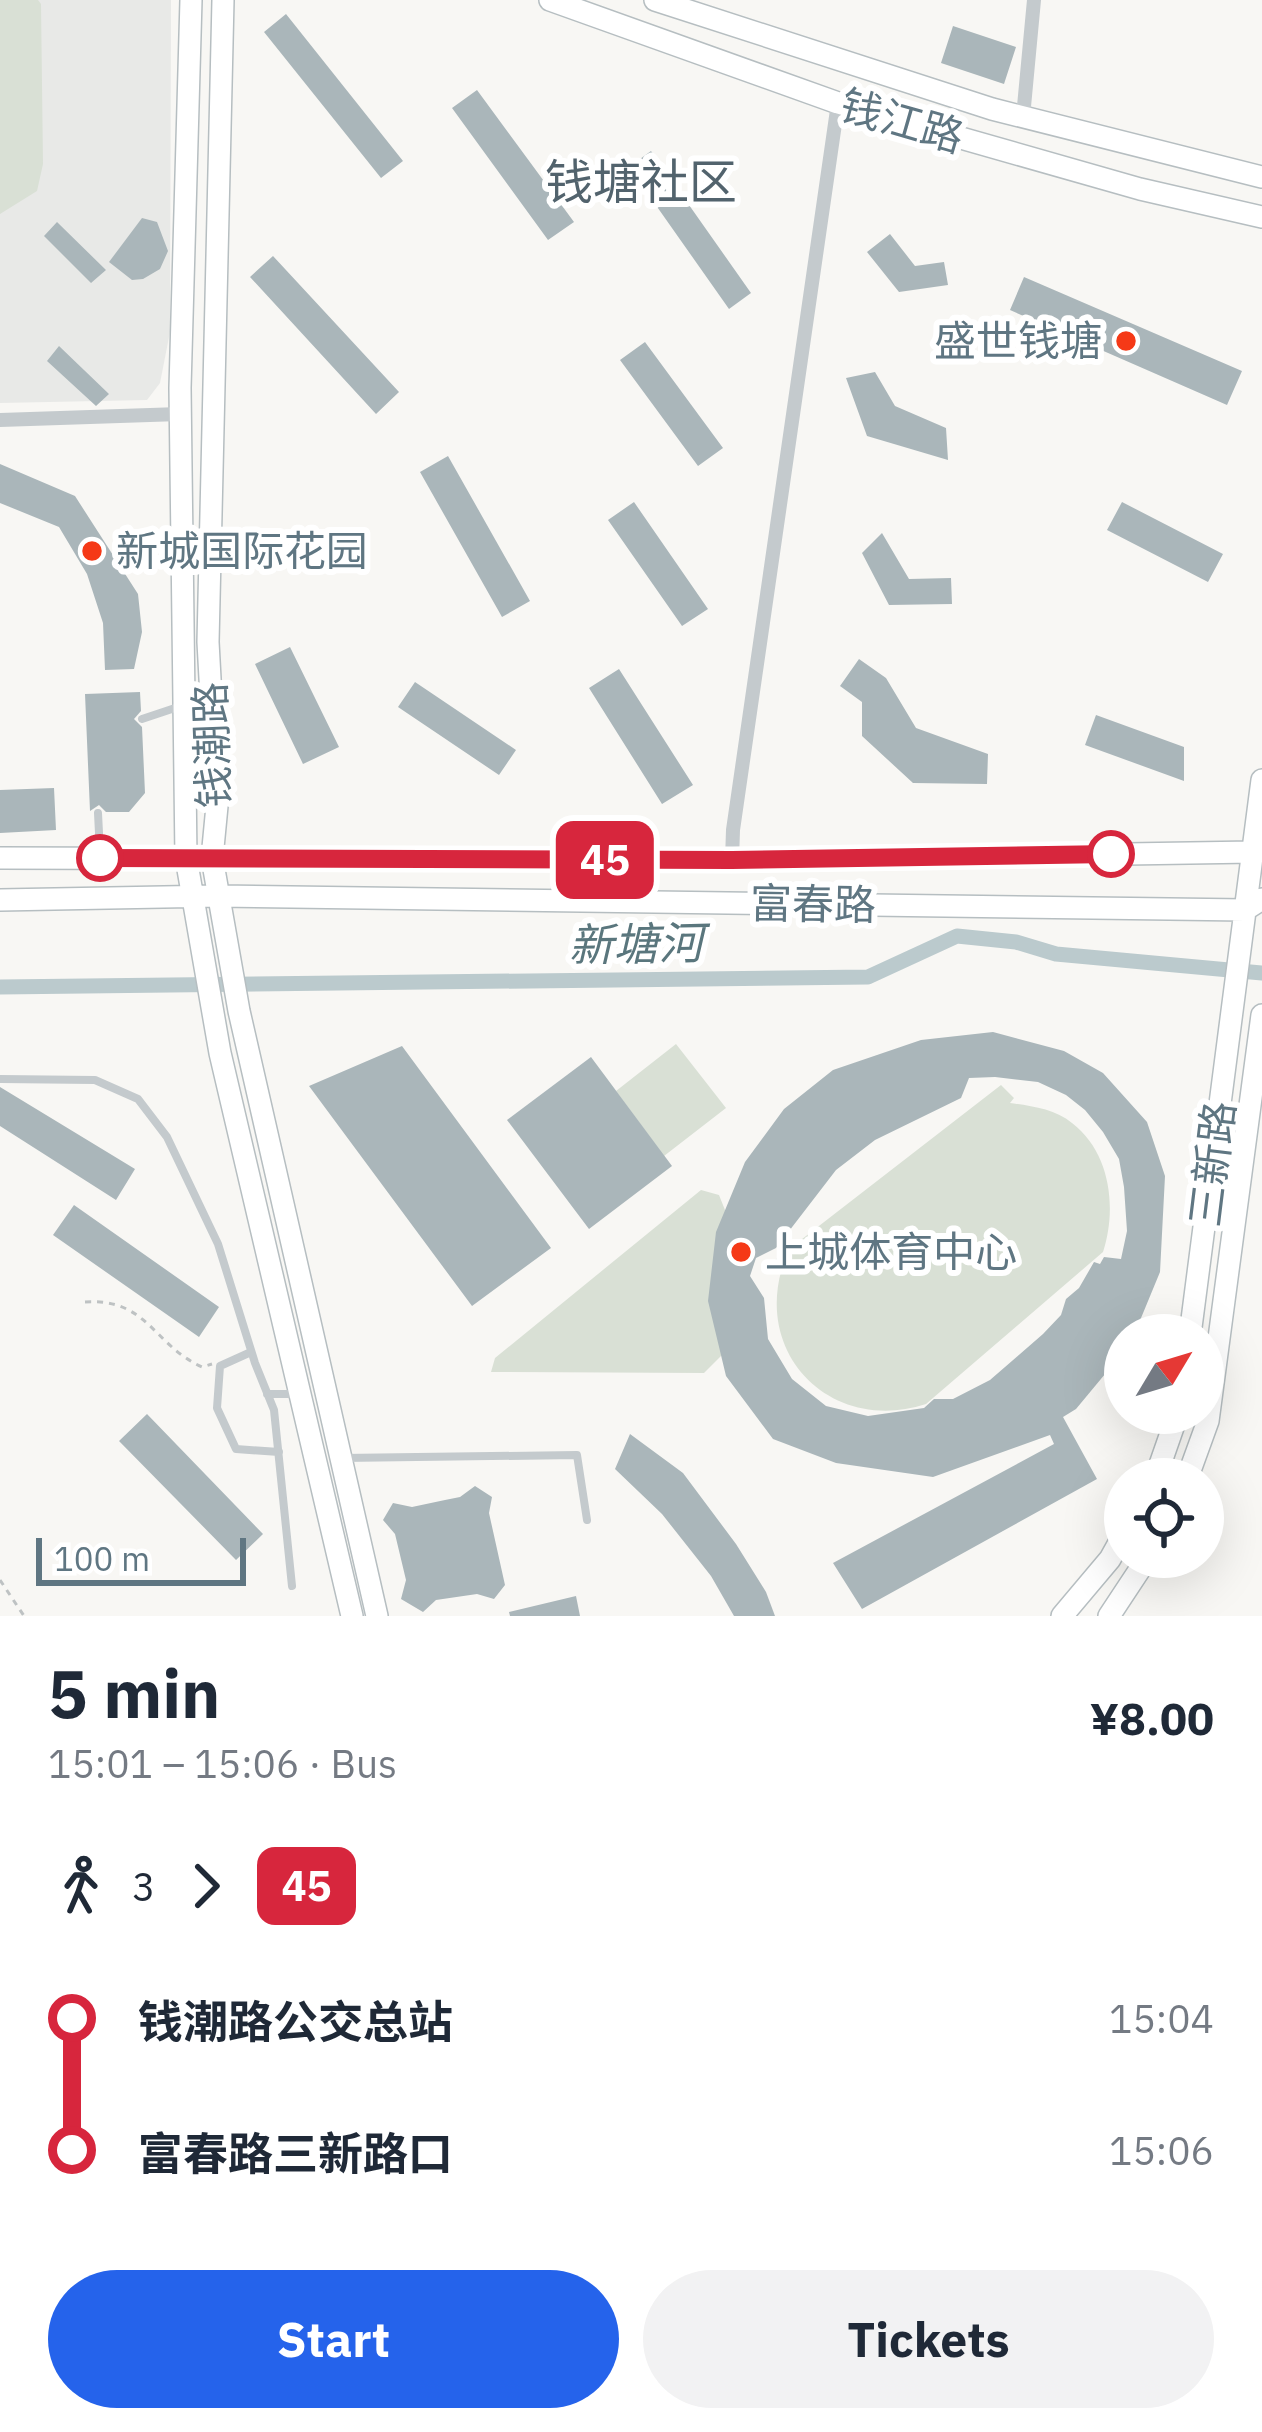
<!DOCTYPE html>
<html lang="en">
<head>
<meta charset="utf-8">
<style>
  :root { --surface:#fff; --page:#f2f2f3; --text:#1f2937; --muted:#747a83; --accent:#2563eb }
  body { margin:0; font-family:"IBM Plex Sans","Noto Sans SC",sans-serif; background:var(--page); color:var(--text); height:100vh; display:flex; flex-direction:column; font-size:45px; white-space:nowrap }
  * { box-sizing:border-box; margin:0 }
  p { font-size:39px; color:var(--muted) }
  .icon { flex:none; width:66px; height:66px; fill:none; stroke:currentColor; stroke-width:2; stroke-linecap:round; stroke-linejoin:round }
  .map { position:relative; height:1616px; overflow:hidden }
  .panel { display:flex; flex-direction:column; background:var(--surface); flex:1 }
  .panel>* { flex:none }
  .badge { padding:0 24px; border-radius:18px; font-size:42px; line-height:78px }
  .needle { width:78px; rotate:52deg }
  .buttons { position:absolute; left:1104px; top:1314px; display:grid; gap:24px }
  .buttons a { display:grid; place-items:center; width:120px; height:120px; border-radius:50%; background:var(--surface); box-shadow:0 12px 48px #0002; font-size:60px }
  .scale { position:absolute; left:36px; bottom:30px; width:210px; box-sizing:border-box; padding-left:12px; border:6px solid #5f7682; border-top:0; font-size:33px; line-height:42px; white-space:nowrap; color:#5f7682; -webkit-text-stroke:9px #fff; paint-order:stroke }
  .map>.badge { position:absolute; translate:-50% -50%; box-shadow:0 0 0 6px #fff }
  .legs { display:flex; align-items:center; gap:18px; height:132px; padding:0 48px; font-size:39px }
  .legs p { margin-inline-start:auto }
  .headline { display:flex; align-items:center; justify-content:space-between; height:204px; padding:0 48px }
  h1 { font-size:66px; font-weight:700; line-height:90px }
  .button { display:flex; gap:24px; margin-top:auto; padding:24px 48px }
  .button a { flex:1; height:138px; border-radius:72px; background:var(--accent); color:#fff; font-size:48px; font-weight:700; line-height:138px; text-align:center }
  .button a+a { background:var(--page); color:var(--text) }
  ul { padding:0 48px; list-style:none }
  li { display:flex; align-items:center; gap:42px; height:132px; font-size:45px }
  li i { display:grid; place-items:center; width:18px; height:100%; margin:0 15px; background:currentColor }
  li i::after { content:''; width:30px; height:30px; margin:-15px; border:9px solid; border-radius:50%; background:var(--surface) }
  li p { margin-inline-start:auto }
  li:first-child i { background:linear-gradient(#0000 50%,currentColor 0) }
  li:last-child i { background:linear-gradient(currentColor 50%,#0000 0) }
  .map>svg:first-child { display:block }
  .built { fill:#e8e9e7 }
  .green { fill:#d9e0d5 }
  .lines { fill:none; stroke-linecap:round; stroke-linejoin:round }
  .canal { stroke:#bbcacd; stroke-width:15 }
  .building { fill:#aab6ba; fill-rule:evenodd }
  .secondary-casing { stroke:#b6bec1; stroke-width:24 }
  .path { stroke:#bec2c3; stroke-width:3; stroke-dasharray:6 6; stroke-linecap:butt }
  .lane { stroke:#c4cacd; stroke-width:8 }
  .street { stroke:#c4cacd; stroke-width:14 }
  .secondary { stroke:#fff; stroke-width:21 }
  .line-1-casing { stroke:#fff; stroke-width:27 }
  .line-1 { stroke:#d7263d; stroke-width:18 }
  .poi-dot { fill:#f53917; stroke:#fff; stroke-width:4.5 }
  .stop-1-dot { fill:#fff; stroke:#d7263d; stroke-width:6 }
  .labels { text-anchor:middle; stroke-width:12; stroke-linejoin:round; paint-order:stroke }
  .street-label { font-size:42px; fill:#5f7682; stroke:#fff }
  .poi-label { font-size:42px; fill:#5f7682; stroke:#fff; text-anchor:start }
  .water-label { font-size:45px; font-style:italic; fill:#5a767d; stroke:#fff }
  .quarter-label { font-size:48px; fill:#52636d; stroke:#fff }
</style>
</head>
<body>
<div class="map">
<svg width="1262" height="1616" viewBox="0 0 1262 1616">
  <rect width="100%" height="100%" fill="#f8f7f4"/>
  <path class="built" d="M0,0H171L170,332L160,383L147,400L0,403Z"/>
  <path class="green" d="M0,0H38L41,4L43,164L37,191L0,214Z
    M676,1044L726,1108L664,1156L616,1091Z
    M1001,1085L1014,1098L1010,1103C1031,1106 1055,1109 1072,1123C1111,1153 1117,1209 1103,1252L926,1404C836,1434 755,1360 782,1268L775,1260Z
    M701,1190L719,1195L725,1210L721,1356L704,1373L491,1372L495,1358Z"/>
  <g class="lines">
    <path class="canal" d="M0,987L868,977L957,936L1016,942L1056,954L1262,973"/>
  </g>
  <path class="building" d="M286,14L403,161L381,178L264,32Z
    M953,26L1016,47L1004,84L941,63Z
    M477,90L574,222L548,240L452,108Z
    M651,151L751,293L729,309L629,167Z
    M142,218L157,222L168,251L160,269L143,279L132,280L109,262Z
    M57,222L106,270L91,283L44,236Z
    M890,234L915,266L944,262L948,285L899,292L867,252Z
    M273,256L399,392L376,414L250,277Z
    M1024,277L1242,371L1227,405L1010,310Z
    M645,342L723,448L698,466L620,360Z
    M59,346L109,394L96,406L47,361Z
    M875,372L895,406L946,428L948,460L867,436L846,378Z
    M448,456L530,601L502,617L420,472Z
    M0,464L75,496L138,594L142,632L134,669L105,670L103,623L87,574L59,527L0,503Z
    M634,502L708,609L682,626L608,520Z
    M1122,502L1223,554L1208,582L1107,530Z
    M882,533L909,579L951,578L952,604L889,605L862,553Z
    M290,647L339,747L303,764L255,664Z
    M859,659L886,678L916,728L988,754L987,784L913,783L862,736V702L840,686Z
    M619,669L693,785L662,804L589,688Z
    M415,682L516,750L499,775L398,707Z
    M140,692L141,711L134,719L142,727L145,793L129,812H106L99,805L90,811L85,694Z
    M1096,715L1184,747V781L1085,745Z
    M54,788L56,830L0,833V790Z
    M993,1032L1064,1051L1103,1073L1147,1122L1165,1176L1160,1272L1134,1335H1125V1350L1076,1409L1063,1417L1097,1479L862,1609L833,1563L1054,1444L1050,1435L933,1477L836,1463L773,1439L726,1376L708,1301L716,1232L745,1162L784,1109L833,1070L921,1040ZM995,1077L1038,1082L1066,1095L1085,1110L1103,1132L1119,1159L1124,1187L1127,1231L1121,1259L1104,1257L1100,1264L1094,1262L1079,1288L1066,1299L1061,1315L1043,1334L990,1380L953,1399H934L924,1408L868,1416L826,1406L792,1379L768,1339L764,1298L750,1276L756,1258L776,1248L836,1170L875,1140L961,1098L969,1078Z
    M402,1046L551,1248L472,1306L309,1086Z
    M591,1057L672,1166L589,1229L507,1120Z
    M0,1087L135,1169L116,1200L0,1126Z
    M74,1205L219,1307L199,1337L53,1235Z
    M147,1414L263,1534L236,1560L119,1441Z
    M630,1434L683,1473L736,1544L766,1592L775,1616H734L711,1576L662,1514L615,1469Z
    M475,1486L492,1497L489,1513L505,1585L494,1599L477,1594L436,1600L423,1612L401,1599L406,1580L395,1534L383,1520L393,1503L412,1507L445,1500L460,1497Z
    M576,1596L580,1616H510L509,1612Z"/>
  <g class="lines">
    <g class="secondary-casing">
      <path id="secondary" d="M191,0L180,388L186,858L220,1053L352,1616
        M223,0L208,642L217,806L212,858L239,1011L377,1616
        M550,0L838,103L1140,189L1262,217
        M655,0L992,109L1262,177
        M0,858L732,860L1253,852
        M0,900L218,896L1245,910L1262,899
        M1190,1335L1262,780
        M1155,1479L1178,1413
        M1187,1479L1208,1421L1262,1015
        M1062,1616L1110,1559L1125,1532
        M1109,1616L1148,1557"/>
    </g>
    <path class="path" d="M85,1302C148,1298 153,1345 202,1367L212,1364
      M0,1580L24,1616"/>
    <path class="lane" d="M142,719L181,706
      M98,813L100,853
      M0,1079L95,1080L138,1099L167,1137L218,1244L255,1363L274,1410L292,1586
      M251,1352L220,1366L217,1408L236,1449L279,1452
      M267,1394H298
      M342,1458L577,1455L587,1520"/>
    <path class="street" d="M1023,117L1034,0
      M0,420L180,414
      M732,860L733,830L838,103"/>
    <use href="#secondary" class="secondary"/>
  </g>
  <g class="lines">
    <g class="line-1-casing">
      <path id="line-1" d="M100,858L732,860L1111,854"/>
    </g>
    <use href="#line-1" class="line-1"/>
  </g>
  <g class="poi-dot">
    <circle cx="1126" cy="341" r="12"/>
    <circle cx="92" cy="551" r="12"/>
    <circle cx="741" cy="1252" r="12"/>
  </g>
  <g class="stop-1-dot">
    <circle cx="1111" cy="854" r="21"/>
    <circle cx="100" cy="858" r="21"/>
  </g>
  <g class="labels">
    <g class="street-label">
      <text transform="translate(902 121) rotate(16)" y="15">钱江路</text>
      <text transform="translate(212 745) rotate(-92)" y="15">钱潮路</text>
      <text transform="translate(813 904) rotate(1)" y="15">富春路</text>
      <text transform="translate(1212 1164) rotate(-83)" y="15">三新路</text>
    </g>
    <g class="poi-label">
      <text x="1102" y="356" text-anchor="end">盛世钱塘</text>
      <text x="116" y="566">新城国际花园</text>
      <text x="765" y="1267">上城体育中心</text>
    </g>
    <g class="water-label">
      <text transform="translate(636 944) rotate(-1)" y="16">新塘河</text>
    </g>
    <g class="quarter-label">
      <text x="641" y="199">钱塘社区</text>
    </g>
  </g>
</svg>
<div class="buttons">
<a><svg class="needle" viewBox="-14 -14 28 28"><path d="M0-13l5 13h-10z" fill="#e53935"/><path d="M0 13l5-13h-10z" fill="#747a83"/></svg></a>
<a><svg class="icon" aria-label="locate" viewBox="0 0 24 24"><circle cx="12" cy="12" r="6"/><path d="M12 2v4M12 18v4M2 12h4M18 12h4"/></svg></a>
</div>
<div class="scale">100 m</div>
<b class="badge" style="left:605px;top:860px;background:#d7263d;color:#fff">45</b>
</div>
<section class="panel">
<div class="headline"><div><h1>5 min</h1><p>15:01 – 15:06 · Bus</p></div><b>¥8.00</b></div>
<div class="legs"><svg class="icon" aria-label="walk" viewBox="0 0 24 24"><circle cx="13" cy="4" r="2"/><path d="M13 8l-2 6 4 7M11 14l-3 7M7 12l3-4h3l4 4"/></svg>3<svg class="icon" aria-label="forward" viewBox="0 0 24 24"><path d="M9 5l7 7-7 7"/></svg><b class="badge" style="background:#d7263d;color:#fff">45</b></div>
<ul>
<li><i style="color:#d7263d"></i><b>钱潮路公交总站</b><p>15:04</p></li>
<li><i style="color:#d7263d"></i><b>富春路三新路口</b><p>15:06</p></li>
</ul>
<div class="button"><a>Start</a><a>Tickets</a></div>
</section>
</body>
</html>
